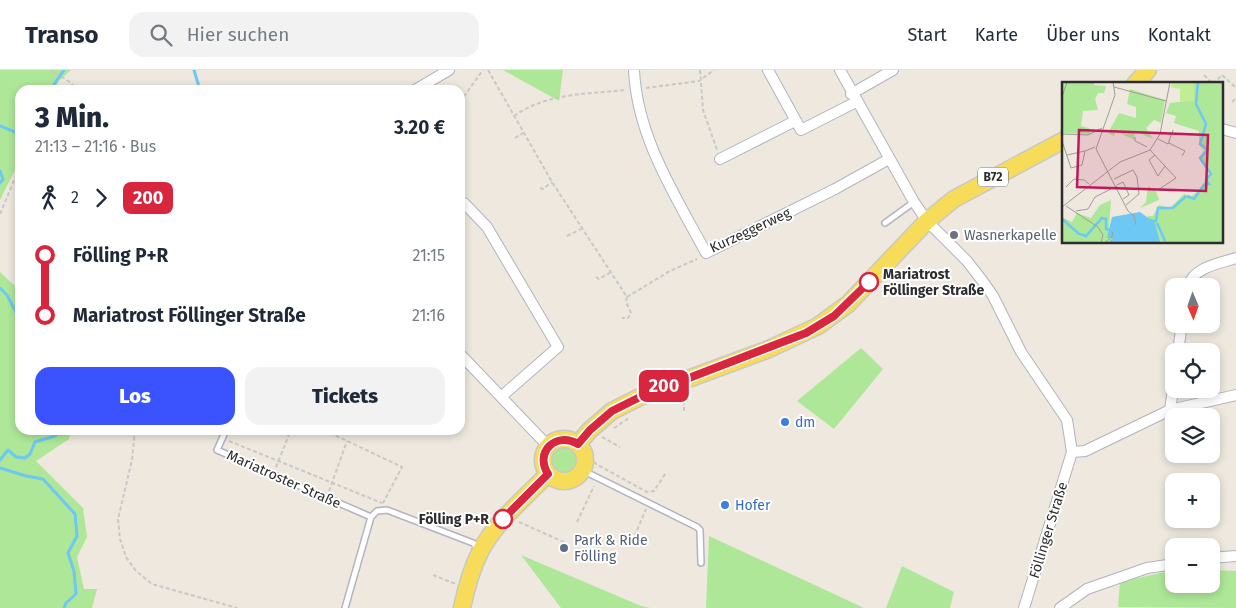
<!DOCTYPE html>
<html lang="de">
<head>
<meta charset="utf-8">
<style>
  :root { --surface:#fff; --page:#f2f2f3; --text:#1f2937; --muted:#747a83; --line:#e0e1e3; --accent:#3a53ff }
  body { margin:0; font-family:"Fira Sans",sans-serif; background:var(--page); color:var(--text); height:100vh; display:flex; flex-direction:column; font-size:19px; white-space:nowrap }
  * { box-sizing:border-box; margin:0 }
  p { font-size:16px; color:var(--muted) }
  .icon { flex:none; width:28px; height:28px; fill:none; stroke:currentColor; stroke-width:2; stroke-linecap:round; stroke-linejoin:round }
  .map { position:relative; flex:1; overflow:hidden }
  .side { position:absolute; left:15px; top:15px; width:450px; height:350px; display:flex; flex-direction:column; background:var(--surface); border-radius:15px; box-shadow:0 2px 8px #0003 }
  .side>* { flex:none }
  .badge { padding:0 10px; border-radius:8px; font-size:18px; line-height:32px }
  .needle { width:32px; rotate:178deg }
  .tools { position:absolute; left:1165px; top:208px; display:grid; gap:10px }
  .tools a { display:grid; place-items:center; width:55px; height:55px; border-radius:10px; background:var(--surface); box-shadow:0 2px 8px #0003; font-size:25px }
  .map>.badge { position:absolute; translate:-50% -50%; box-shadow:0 0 0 2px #fff }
  .legs { display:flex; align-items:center; gap:8px; height:55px; padding:0 20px; font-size:16px }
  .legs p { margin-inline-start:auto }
  .summary { display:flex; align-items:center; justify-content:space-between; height:85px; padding:0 20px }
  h1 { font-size:28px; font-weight:800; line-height:38px }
  .button { display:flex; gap:10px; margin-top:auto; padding:10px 20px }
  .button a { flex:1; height:58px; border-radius:15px; background:var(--accent); color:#fff; font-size:20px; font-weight:800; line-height:58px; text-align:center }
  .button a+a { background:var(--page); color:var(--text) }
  ul { padding:0 20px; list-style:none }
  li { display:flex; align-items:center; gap:18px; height:60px; font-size:19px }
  li i { display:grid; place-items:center; width:8px; height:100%; margin:0 6px; background:currentColor }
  li i::after { content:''; width:12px; height:12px; margin:-6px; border:4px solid; border-radius:50%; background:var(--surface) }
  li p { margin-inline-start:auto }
  li:first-child i { background:linear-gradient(#0000 50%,currentColor 0) }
  li:last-child i { background:linear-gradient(currentColor 50%,#0000 0) }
  header { display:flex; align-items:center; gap:30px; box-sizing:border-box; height:70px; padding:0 25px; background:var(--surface); border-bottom:1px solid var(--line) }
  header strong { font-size:24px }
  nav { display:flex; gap:28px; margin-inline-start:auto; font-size:18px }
  .search { width:350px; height:45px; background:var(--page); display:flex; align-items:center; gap:12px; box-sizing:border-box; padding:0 18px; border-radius:15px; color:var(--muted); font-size:19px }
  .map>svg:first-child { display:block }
  .green { fill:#aee798 }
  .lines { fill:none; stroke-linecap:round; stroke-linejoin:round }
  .stream { stroke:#6dc8f4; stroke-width:3 }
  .lane-casing { stroke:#b2b3c0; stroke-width:8 }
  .street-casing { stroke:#b2b3c0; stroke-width:12 }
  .primary-casing { stroke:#c8c8c8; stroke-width:19 }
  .path { stroke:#c8c8c8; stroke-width:2; stroke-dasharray:4 2.5; stroke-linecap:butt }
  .lane { stroke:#fff; stroke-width:5 }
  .street { stroke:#fff; stroke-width:10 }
  .primary { stroke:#f7dc5a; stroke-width:16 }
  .line-1-casing { stroke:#fff; stroke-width:11 }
  .line-1 { stroke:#d7263d; stroke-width:8 }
  .worship-dot { fill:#6b7280; stroke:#fff; stroke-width:2 }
  .stop-1-dot { fill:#fff; stroke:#d7263d; stroke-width:2.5 }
  .shop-dot { fill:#3f7fe0; stroke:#fff; stroke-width:2 }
  .service-dot { fill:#5c6f8a; stroke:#fff; stroke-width:2 }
  .labels { text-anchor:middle; stroke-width:4; stroke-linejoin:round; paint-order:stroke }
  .shield { fill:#fff; stroke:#6b6b6b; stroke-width:1 }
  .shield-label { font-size:12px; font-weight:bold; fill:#2c2c2c }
  .street-label { font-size:14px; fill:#2c2c2c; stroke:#fff }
  .worship-label { font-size:14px; fill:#5b616d; stroke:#fff; text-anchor:start }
  .stop-label { font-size:14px; font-weight:bold; fill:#2c2c2c; stroke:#fff; text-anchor:start }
  .shop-label { font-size:14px; fill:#366cbe; stroke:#fff; text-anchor:start }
  .service-label { font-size:14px; fill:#4e5e75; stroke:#fff; text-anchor:start }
  .inset-river { fill:none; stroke:#6dc8f4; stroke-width:2.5 }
  .inset-road { fill:none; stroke:#a09d97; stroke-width:1 }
  .view { fill:#c2185b; fill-opacity:0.15; stroke:#c2185b; stroke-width:2.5 }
  .inset-edge { fill:none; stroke:#2c2c2c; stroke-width:2.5 }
</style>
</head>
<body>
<header>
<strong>Transo</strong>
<div class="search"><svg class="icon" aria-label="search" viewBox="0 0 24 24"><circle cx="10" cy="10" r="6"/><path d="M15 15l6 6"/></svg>Hier suchen</div>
<nav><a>Start</a><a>Karte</a><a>Über uns</a><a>Kontakt</a></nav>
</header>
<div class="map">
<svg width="1236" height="538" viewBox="0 0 1236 538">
  <rect width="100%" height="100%" fill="#eee8de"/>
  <path class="green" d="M0,0H71L59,11L54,20H20V90L0,130Z
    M503,0H563L559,31Z
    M0,202L20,221V360H71L69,369L36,391L83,438L87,467L77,487L84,519H97L92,538H0Z
    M861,278L883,299L834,359L797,331Z
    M550 391a15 15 0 1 1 30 0a15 15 0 1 1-30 0Z
    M709,466L864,538H706Z
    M521,485L641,536L650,538H561Z
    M902,496L954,522L950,538H886Z
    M1174,500V514H1211V500L1236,501V538L1118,537L1120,512Z"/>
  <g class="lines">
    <path class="stream" d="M194,0L200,20
      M50,20L64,0
      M0,56L20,64
      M0,101L3,109L0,113
      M0,218L7,225L20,250
      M0,390L8,380L16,387L25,388L30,384L35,372L55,366L61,360
      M0,398L26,406L43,409L75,444L77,466L68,483L74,501L76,524L66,533L64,538"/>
    <g class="lane-casing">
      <path id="lane" d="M885,153L914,132
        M226,360L217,380L371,447
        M582,400L697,457L700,460L701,493
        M345,538L371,447L377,441L387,440L473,473L478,478"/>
    </g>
    <g class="street-casing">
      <path id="street" d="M634,0C637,67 675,125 706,183L835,119L889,89
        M768,0L801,60L856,32
        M840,0L914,132L927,151L967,191L984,213L993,226L1021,282L1067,350L1072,382L1024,538
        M415,20L449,0
        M851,24L893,0
        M1222,59L1236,63
        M720,89L795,51
        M460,139L464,133L487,157L558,277L502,326
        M1188,216C1194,197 1218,194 1236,188
        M1178,281L1182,254
        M460,284L548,376
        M1170,340L1236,325
        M1072,382L1085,381L1170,340L1174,313
        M1211,488L1236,486
        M1060,538L1087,519L1147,498L1174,494"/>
    </g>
    <g class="primary-casing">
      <path id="primary" d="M1135,14L1148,0
        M543 390a21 21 0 1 1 42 0a21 21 0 1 1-42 0Z
        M578,374L590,360L612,341L642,326L769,279L818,256L848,234L927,151L954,129L1064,70
        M462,538C466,519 471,500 480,482C495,452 525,428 548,404"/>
    </g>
    <path class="path" d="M50,0L70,12L77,20
      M488,0L552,112L627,227L626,232L631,243L628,248H622
      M700,0L703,40L717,80
      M1204,5L1213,14
      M1213,14L1222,5L1236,18
      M646,18L699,11L714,0
      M70,20L75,17
      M460,32L483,0
      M1232,32L1236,28
      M514,46C546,23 588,24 626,20
      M515,68L523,63
      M540,118L543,119L552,112
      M0,144L20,96
      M567,166L581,159
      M596,207L599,209L611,202
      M627,227L670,201L697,189
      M684,341V324
      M614,358L629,348
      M135,360L132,390L118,449L120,469L126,487L136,501L152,514L237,538
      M324,360L402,397L383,433
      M602,367L620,377
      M229,371L382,433
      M592,379L593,390L596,394L647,422L654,421L665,404
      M276,397L291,360
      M329,421L347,371
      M519,452L566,473
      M577,452L594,416
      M632,472L646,439
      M433,505L456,514"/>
    <use href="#lane" class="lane"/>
    <use href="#street" class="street"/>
    <use href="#primary" class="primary"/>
  </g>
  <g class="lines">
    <g class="line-1-casing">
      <path id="line-1" d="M503,449L548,404C534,382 556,361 578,374L590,360L612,341L642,326L806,263L834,246L869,212"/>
    </g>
    <use href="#line-1" class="line-1"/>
  </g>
  <circle class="worship-dot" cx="954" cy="165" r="5"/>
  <g class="stop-1-dot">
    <circle cx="869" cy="212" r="9"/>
    <circle cx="503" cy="449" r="9"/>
  </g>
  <g class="shop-dot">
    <circle cx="785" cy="352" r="5"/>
    <circle cx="725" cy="435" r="5"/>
  </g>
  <circle class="service-dot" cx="564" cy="478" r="5"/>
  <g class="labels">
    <rect class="shield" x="978" y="97.5" width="30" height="19" rx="4"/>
    <g class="shield-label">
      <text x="993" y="111">B72</text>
    </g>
    <g class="street-label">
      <text transform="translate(750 160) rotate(-25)" y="5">Kurzeggerweg</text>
      <text transform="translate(284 409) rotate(24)" y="5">Mariatroster Straße</text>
      <text transform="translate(1048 460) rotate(-73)" y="5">Föllinger Straße</text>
    </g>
    <g class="worship-label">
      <text x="964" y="170">Wasnerkapelle</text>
    </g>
    <g class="stop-label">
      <text x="883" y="209">Mariatrost<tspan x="883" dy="16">Föllinger Straße</tspan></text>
      <text x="489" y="454" text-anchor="end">Fölling P+R</text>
    </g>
    <g class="shop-label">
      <text x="795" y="357">dm</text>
      <text x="735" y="440">Hofer</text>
    </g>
    <g class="service-label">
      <text x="574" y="475">Park &amp; Ride<tspan x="574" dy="16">Fölling</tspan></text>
    </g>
  </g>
  <g transform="translate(1062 12)">
    <rect width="161" height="161" fill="#eee8de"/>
    <path d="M0,0H32V3L44,4L42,11H36L33,17L36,28L21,29L19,44L27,46L29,52L0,51ZM120,0H161V161H0V135L10,140L15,131L29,136L38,123L49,118L47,146L53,147L82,141L86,134H91L97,123L108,126L122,112L129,114L138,108L147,91L137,77L142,68L137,63V49L112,41L114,34L104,31L108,21L132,18ZM68,7L103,18L99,41L92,38L84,46L91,57L73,49L72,58L54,49L52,54L46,51L57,31L74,36V25L65,22ZM86,104L94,109L97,118L78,126L84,120Z" fill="#aee798"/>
    <path d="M110,0L132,1V19H118V7L109,5Z" fill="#c2ee93"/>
    <path d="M78,130L93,141L98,160L45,161L51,156H45L50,135Z" fill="#6dc8f4"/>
    <path class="inset-river" d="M125,114L132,117L142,103L147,102L144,98L149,92L138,76L146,68L138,62L144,42L134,22L136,0M0,137L17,152L24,154L40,136L44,137V147L51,149M86,138L94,139L96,126H111L124,114M95,141L103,159"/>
    <path class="inset-road" d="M51,0L53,13L34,67L66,129L72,134L74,143M52,5L104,19M0,15L5,0M0,52L26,53L40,46M73,55V59L85,65M96,57L106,62L111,48M0,59L9,86L20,83L23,69L33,65M107,61L123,69L120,74M88,68L114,96L96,108M5,73L23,69M93,73L87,78L96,94L103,84M52,97L71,88L75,95L77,112L64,123M55,103L61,100L67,113L61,117M4,105L12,97L22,98L27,102M4,124L36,145L41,153L39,161M0,125L58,80L88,68L98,52L108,0M14,129L26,127L33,115L55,104M42,161L50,155L51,150"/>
    <path class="view" d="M17,48L146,53L144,109L15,105Z"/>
    <rect width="161" height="161" class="inset-edge"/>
  </g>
</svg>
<div class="tools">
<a><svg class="needle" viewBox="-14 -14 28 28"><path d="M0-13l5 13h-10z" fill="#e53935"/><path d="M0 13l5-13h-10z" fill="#747a83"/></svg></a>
<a><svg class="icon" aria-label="locate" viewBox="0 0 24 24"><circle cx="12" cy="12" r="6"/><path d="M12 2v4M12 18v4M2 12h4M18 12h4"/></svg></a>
<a><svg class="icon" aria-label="layers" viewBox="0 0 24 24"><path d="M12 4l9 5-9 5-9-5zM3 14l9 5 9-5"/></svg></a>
<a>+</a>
<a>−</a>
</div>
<b class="badge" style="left:664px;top:316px;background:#d7263d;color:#fff">200</b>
<section class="side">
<div class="summary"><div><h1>3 Min.</h1><p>21:13 – 21:16 · Bus</p></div><b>3.20 €</b></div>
<div class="legs"><svg class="icon" aria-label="walk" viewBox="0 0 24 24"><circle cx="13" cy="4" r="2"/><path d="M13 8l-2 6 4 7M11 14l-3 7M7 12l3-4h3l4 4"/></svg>2<svg class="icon" aria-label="forward" viewBox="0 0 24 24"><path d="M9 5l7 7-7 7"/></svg><b class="badge" style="background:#d7263d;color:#fff">200</b></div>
<ul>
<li><i style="color:#d7263d"></i><b>Fölling P+R</b><p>21:15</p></li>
<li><i style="color:#d7263d"></i><b>Mariatrost Föllinger Straße</b><p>21:16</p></li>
</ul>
<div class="button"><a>Los</a><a>Tickets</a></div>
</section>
</div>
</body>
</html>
